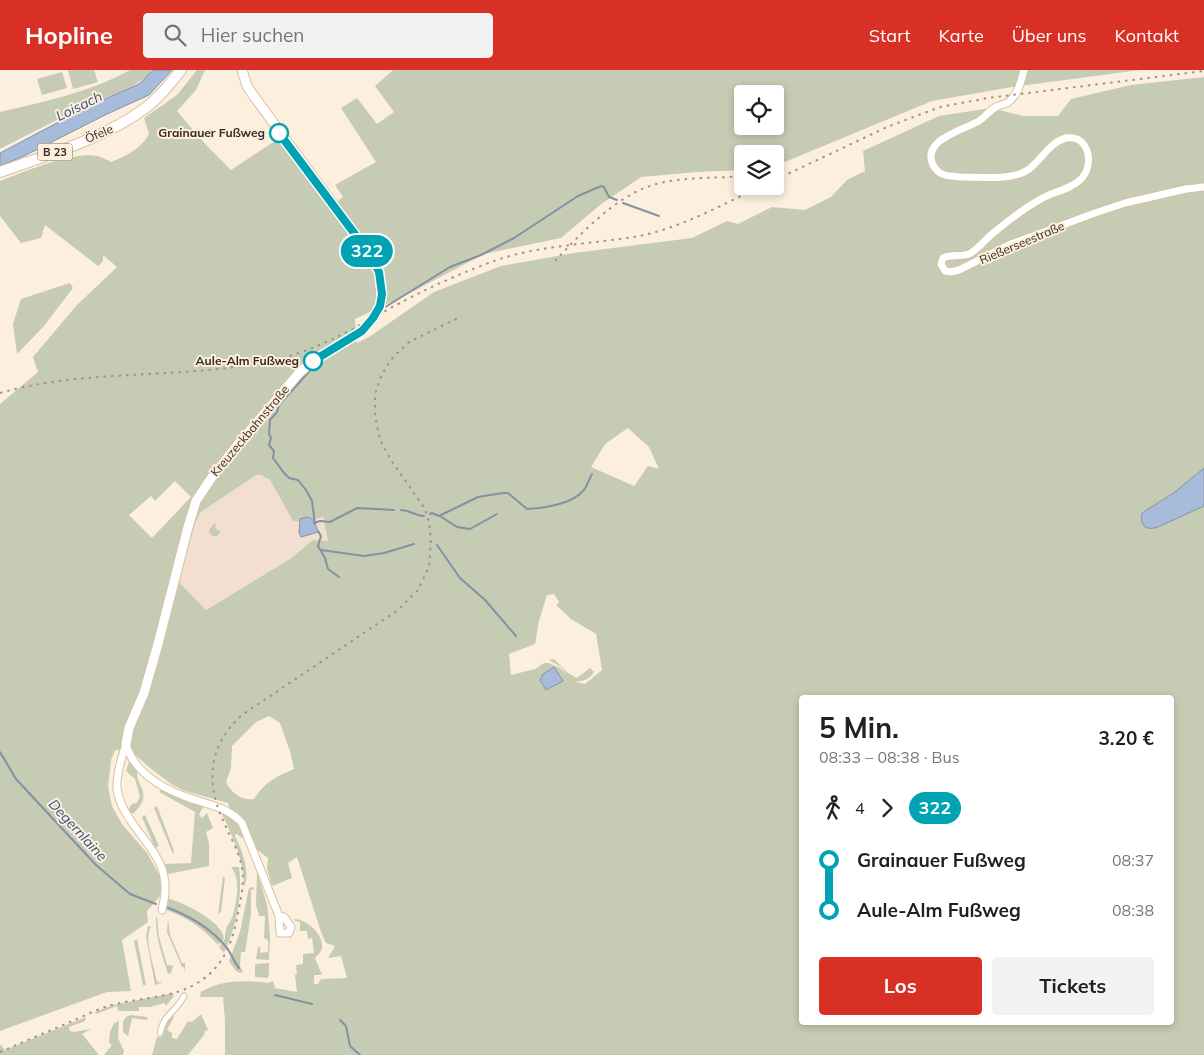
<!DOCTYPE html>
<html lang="de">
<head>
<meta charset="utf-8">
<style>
  :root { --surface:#fff; --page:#f2f2f2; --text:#202124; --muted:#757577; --accent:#d93025 }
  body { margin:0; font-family:Mulish,sans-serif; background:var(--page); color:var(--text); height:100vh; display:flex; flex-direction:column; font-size:19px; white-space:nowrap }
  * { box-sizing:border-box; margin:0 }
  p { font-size:16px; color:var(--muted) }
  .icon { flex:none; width:28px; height:28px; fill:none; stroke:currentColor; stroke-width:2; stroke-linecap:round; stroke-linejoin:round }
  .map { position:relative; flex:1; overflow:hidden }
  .panel { position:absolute; left:799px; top:625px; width:375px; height:330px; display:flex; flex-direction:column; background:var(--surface); border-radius:5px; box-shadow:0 2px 8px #0003 }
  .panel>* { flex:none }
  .badge { padding:0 10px; border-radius:16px; font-size:18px; line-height:32px }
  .fabs { position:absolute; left:734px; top:15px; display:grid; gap:10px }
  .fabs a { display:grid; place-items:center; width:50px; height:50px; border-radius:5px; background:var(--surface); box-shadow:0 2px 8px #0003; font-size:25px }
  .map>.badge { position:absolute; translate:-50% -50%; box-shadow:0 0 0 2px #fff }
  .legs { display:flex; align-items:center; gap:8px; height:55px; padding:0 20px; font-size:16px }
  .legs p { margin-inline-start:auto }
  .summary { display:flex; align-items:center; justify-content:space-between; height:85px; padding:0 20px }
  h1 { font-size:28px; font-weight:700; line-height:38px }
  .action { display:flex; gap:10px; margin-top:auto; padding:10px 20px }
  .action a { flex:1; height:58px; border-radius:5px; background:var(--accent); color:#fff; font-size:20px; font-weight:700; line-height:58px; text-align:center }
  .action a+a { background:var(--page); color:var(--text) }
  ul { padding:0 20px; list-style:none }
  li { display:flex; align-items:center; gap:18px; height:50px; font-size:19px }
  li i { display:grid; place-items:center; width:8px; height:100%; margin:0 6px; background:currentColor }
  li i::after { content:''; width:12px; height:12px; margin:-6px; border:4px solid; border-radius:50%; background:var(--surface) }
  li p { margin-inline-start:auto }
  li:first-child i { background:linear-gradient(#0000 50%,currentColor 0) }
  li:last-child i { background:linear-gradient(currentColor 50%,#0000 0) }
  header { display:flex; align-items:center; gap:30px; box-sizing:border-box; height:70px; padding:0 25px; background:var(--accent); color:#fff }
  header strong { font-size:24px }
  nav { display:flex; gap:28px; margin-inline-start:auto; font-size:18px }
  .search { width:350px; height:45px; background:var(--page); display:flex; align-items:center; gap:12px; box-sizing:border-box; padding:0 18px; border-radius:5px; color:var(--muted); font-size:19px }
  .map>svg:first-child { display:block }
  .education { fill:#f2dfcf }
  .green { fill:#c6cbb3; fill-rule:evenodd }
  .water { fill:#a7bcda; stroke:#8591a2 }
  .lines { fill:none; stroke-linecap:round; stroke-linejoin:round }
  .stream { stroke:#8591a2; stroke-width:2 }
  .pedestrian-casing { stroke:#d8c1a5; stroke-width:7 }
  .minor-casing { stroke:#d8c1a5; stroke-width:9 }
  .tertiary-casing { stroke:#d8c1a5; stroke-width:11 }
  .primary-casing { stroke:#d8c1a5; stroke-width:12 }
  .pedestrian { stroke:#fff; stroke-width:5 }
  .minor { stroke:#fff; stroke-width:7 }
  .tertiary { stroke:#fff; stroke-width:9 }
  .primary { stroke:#fff; stroke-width:10 }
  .rail { stroke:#9f9485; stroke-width:2; stroke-dasharray:2.5 5; stroke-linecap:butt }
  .line-1-casing { stroke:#fff; stroke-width:11 }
  .line-1 { stroke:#00a3b4; stroke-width:8 }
  .stop-1-dot { fill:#fff; stroke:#00a3b4; stroke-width:2.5 }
  .labels { text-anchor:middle; stroke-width:4; stroke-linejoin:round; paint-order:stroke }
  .shield { fill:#fdefdd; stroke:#716659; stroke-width:1 }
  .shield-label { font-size:11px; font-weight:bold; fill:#352c21 }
  .stop-label { font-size:12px; font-weight:bold; fill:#352c21; stroke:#fdefdd; text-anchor:end }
  .street-label { font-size:12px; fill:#352c21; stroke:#fdefdd }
  .water-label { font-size:14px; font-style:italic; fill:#35527d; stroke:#fdefdd }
</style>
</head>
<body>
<header>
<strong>Hopline</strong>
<div class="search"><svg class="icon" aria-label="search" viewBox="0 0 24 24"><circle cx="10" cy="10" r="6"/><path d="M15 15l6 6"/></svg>Hier suchen</div>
<nav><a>Start</a><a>Karte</a><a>Über uns</a><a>Kontakt</a></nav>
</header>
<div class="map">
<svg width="1204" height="985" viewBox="0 0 1204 985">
  <rect width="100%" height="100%" fill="#fdefdd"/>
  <path class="education" d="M256,405H261L270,410L293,451L303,452L323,447L328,472L313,470L290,489L206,540L179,512L195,453L201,442Z"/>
  <path class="green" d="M68,0H94L98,12L73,19Z
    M130,0H152C136,20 106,26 84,37C55,50 28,65 0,79V42C44,32 90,22 130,0Z
    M197,0H205L196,20L177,41L206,75L231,100L278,69L329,138L343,127L335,115L376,92L341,38L357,28L377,54L394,42L375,16L393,0H1140L1012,17L932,31L775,96V84H742V100L697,102L641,107L600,135L561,168L484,184L412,222L355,249L357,273L369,267L434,222L501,196L574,183L692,168L727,151L738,154L772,137L805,140L831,127L847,110L865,101L863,81L939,46L991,38L1023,46H1058L1071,29L1131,15L1204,7V398L1175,422L1150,438L1158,457L1204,436V985H225V950L223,927H200L201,922C220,910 246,910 268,913L273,911L275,918L297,922L295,905L297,904L296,895L303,894V884L314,883L312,868L308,869L307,861H300V852L293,850L295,849C306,849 324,865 322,877C322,881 318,885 315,888L322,905H314V914H318L321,909L347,908L341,886L328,888L335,876L326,873L321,862L297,787L288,793L292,808L272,816L267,799L268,788L237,764H235V766C242,780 251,803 244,817C244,789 232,765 221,742L232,747L228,733L185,721L171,714L149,697L131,681L115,680L111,690L108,717L112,736L122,754L147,783L161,808V825L147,841L148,852L122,870L131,921L107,922L0,961V334L38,302L33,287L76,236L117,197L103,185V191L98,196L45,155L41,168L21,173L0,146V111C23,102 74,81 97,86C102,87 107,90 111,92C126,86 141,79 149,64L144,48L177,25ZM742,24H775V56H742ZM628,358L649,377L659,399L648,396L634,416L591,397L605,374ZM256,405H261L270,410L293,451L303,452L323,447L328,471L313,470L290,489L206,540L179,512L195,453L201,442ZM175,411L191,427L152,468L129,445L151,426L155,431ZM554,524L559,532L556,535L571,549L596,564L602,600L585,614L575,612C583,611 589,610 594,602L590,598L577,608L568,603L554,589L549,590L561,597L567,604L560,598L549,593H544L535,599L511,605L509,584L535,574L539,551L547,525ZM553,597L563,611L546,620L540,610L543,604ZM801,628H1171V952H801ZM269,646L280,653L290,681L294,699C274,708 266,711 254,729C242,731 231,723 226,712L231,698L232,676L256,652Z
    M62,2L67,18L42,25L37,9Z
    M70,213L73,218L44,256L17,284L13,254L21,229Z
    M215,453L216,455L215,457L218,461L220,460V463L217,466H213L210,464L209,460Z
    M129,691L137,700C136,719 154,722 134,743H130L129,738L132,734L137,733L140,726L135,709L126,701Z
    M161,720L190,733L191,730L207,735V738L203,737L199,745L202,748L207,743L213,758L206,762L209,773V796L168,804L165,794L191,793L195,742L159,722Z
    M157,736L174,781L173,784L154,738Z
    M145,745L159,776L155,778L142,747Z
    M231,797H239C243,824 236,858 224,883L219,877C227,868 224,870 226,859C227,856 230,852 232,848C236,835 242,809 231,797Z
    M257,803H259L260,807L259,808L267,834L270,865L269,890L256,889L258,877H260V883L268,882V870L264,868L265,846H259L256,835Z
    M223,806L225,808L221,842L218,844Z
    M254,817V819L251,820V844L245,882H241L240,896L243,902L240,903L235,900L229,891L240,862L249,818Z
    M167,828C182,832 223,851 224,869L218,875C203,858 188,848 166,840L165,838Z
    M156,846L157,848L159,867L167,895L173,896L171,903L168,904C162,885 155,866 156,846Z
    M168,849L170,865L182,893H185V902L184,897H182L167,862Z
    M148,856L151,857C143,868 155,898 157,912H163L155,915L146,866Z
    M137,869L146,915H143L134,871Z
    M269,893V905L267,908L255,907V894Z
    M174,923L173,927L166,936L164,933L150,937H139V941H118L117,936L96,944L95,942L113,935Z
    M201,944L208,960L205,961L204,965L188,985H152L157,967H162L168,950L175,945L167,960L172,963V968L177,969L188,951L192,952Z
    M131,945L148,947L147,950L132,948L128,966L123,962V952L126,947Z
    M86,947L85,951L69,957L70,961L74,962L91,959L82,964L99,985H0V974L5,980Z
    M119,951L118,968L124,981L123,985H104L112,975L109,973L110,962L114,953Z"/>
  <path class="water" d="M153,0H172L149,25L107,44L24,86L0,96V83L87,37L139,14Z
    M1204,398V436L1158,457C1146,461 1140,456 1142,443L1175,422Z
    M307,447C314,448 316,455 318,462L301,467L299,462L300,449Z
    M554,597L563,611L546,620L540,610L543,604Z"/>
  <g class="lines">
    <path class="stream" d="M623,133L659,146
      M382,239L450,197L481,185L514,168L578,126L601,116L604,117L609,127L617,130
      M401,440C409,440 416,446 424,446
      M430,444L432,443L439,446L478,427L503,423H508L527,439C544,438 570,435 583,421C587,417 589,409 592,404
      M440,446L457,457L470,459L497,444
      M314,453L320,451L330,452L357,438L394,440
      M315,454L312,431L306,420L298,410L289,408L284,403L273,388L274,381L269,375L271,368L269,364L270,350L277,342L279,335L315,295
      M318,461L321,466L318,476L325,488L328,499L339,507
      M437,475L460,508L485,530L516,566
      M321,480L364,486L384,483L414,474
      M0,682L16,709L96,795L130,824L156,834
      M166,837C190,846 211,858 227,878C232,885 234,892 239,898
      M275,925L312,934
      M340,950L346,956L350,976L360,985"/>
    <g class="pedestrian-casing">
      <path id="pedestrian" d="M160,963C163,945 176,942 184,926"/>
    </g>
    <g class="minor-casing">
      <path id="minor" d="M1024,0C1021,11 1018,26 1007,33C1004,34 1000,35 996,37C990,40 985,47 979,51C963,60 921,70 933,95C939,107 950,106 962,107C981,107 1014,111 1029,99C1041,90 1050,72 1066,68C1089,64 1095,95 1081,109C1073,117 1062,120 1051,124C1030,133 1010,149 992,164C986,169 976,181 969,184C961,187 952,184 943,188L941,194L945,201L951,202L959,200L1011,174L1095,143L1125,133L1186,119L1204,117
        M126,674C133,700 159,717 184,726C204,734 227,736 242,753L279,846L280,863H289L291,857L284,847L279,846
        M126,674C122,686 116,707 117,719C119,734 127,745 135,757C157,786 172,802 162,840"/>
    </g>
    <g class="tertiary-casing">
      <path id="tertiary" d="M126,674L129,658L144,623L158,574L188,457L196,431L212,407L235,378L299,303L315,289L362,261L373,248L380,236L381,224L379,202L369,183L253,25L247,16L242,0"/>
    </g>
    <g class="primary-casing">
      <path id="primary" d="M0,102C47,85 103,69 144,39C159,28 170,14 181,0"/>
    </g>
    <use href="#pedestrian" class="pedestrian"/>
    <use href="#minor" class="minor"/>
    <use href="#tertiary" class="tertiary"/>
    <use href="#primary" class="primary"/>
    <path class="rail" d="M775,110L887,57L940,37L988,28L1204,1
      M555,191C579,165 614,129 647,117C676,106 712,109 742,106
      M0,323C87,298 182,310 270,291C317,281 357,257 398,234C430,217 463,202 497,190C540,175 594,174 639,166C681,158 723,134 762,116
      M0,982C23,972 47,962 70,952C82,947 95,940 108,936C138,927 173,929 199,912C226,895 234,867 239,838C242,823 245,808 241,793C237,777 228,763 222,748C205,709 210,674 242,645L398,540L418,520L429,497L431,470L429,452L425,439L391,390L380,370L375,345V324L382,304L393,287L409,272L458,248"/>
  </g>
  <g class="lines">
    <g class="line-1-casing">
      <path id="line-1" d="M279,63L369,183L379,202L382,224L380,236L373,248L362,261L313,291"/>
    </g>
    <use href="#line-1" class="line-1"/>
  </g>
  <g class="stop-1-dot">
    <circle cx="279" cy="63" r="9"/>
    <circle cx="313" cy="291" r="9"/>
  </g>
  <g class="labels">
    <rect class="shield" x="37.5" y="73.5" width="35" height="17" rx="4"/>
    <g class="shield-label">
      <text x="55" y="86">B 23</text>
    </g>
    <g class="stop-label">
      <text x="265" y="67">Grainauer Fußweg</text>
      <text x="299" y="295">Aule-Alm Fußweg</text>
    </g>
    <g class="street-label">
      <text transform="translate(99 64) rotate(-23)" y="4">Öfele</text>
      <text transform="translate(1022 173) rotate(-23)" y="4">Rießerseestraße</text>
      <text transform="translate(250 361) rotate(-50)" y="4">Kreuzeckbahnstraße</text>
    </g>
    <g class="water-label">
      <text transform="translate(79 36) rotate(-26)" y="5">Loisach</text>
      <text transform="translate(78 760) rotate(47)" y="5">Degernlaine</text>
    </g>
  </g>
</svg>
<div class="fabs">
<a><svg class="icon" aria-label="locate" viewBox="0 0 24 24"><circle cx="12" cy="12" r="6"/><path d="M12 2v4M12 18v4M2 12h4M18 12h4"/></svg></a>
<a><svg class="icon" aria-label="layers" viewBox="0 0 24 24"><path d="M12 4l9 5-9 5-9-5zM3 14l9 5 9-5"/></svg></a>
</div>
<b class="badge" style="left:367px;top:181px;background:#00a3b4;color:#fff">322</b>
<section class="panel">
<div class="summary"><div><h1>5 Min.</h1><p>08:33 – 08:38 · Bus</p></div><b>3.20 €</b></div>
<div class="legs"><svg class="icon" aria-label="walk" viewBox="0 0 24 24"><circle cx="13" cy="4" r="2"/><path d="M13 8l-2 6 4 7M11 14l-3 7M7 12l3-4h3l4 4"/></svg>4<svg class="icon" aria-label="forward" viewBox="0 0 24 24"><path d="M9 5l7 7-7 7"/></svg><b class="badge" style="background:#00a3b4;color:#fff">322</b></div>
<ul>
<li><i style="color:#00a3b4"></i><b>Grainauer Fußweg</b><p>08:37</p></li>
<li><i style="color:#00a3b4"></i><b>Aule-Alm Fußweg</b><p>08:38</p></li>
</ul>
<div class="action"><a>Los</a><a>Tickets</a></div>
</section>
</div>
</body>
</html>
